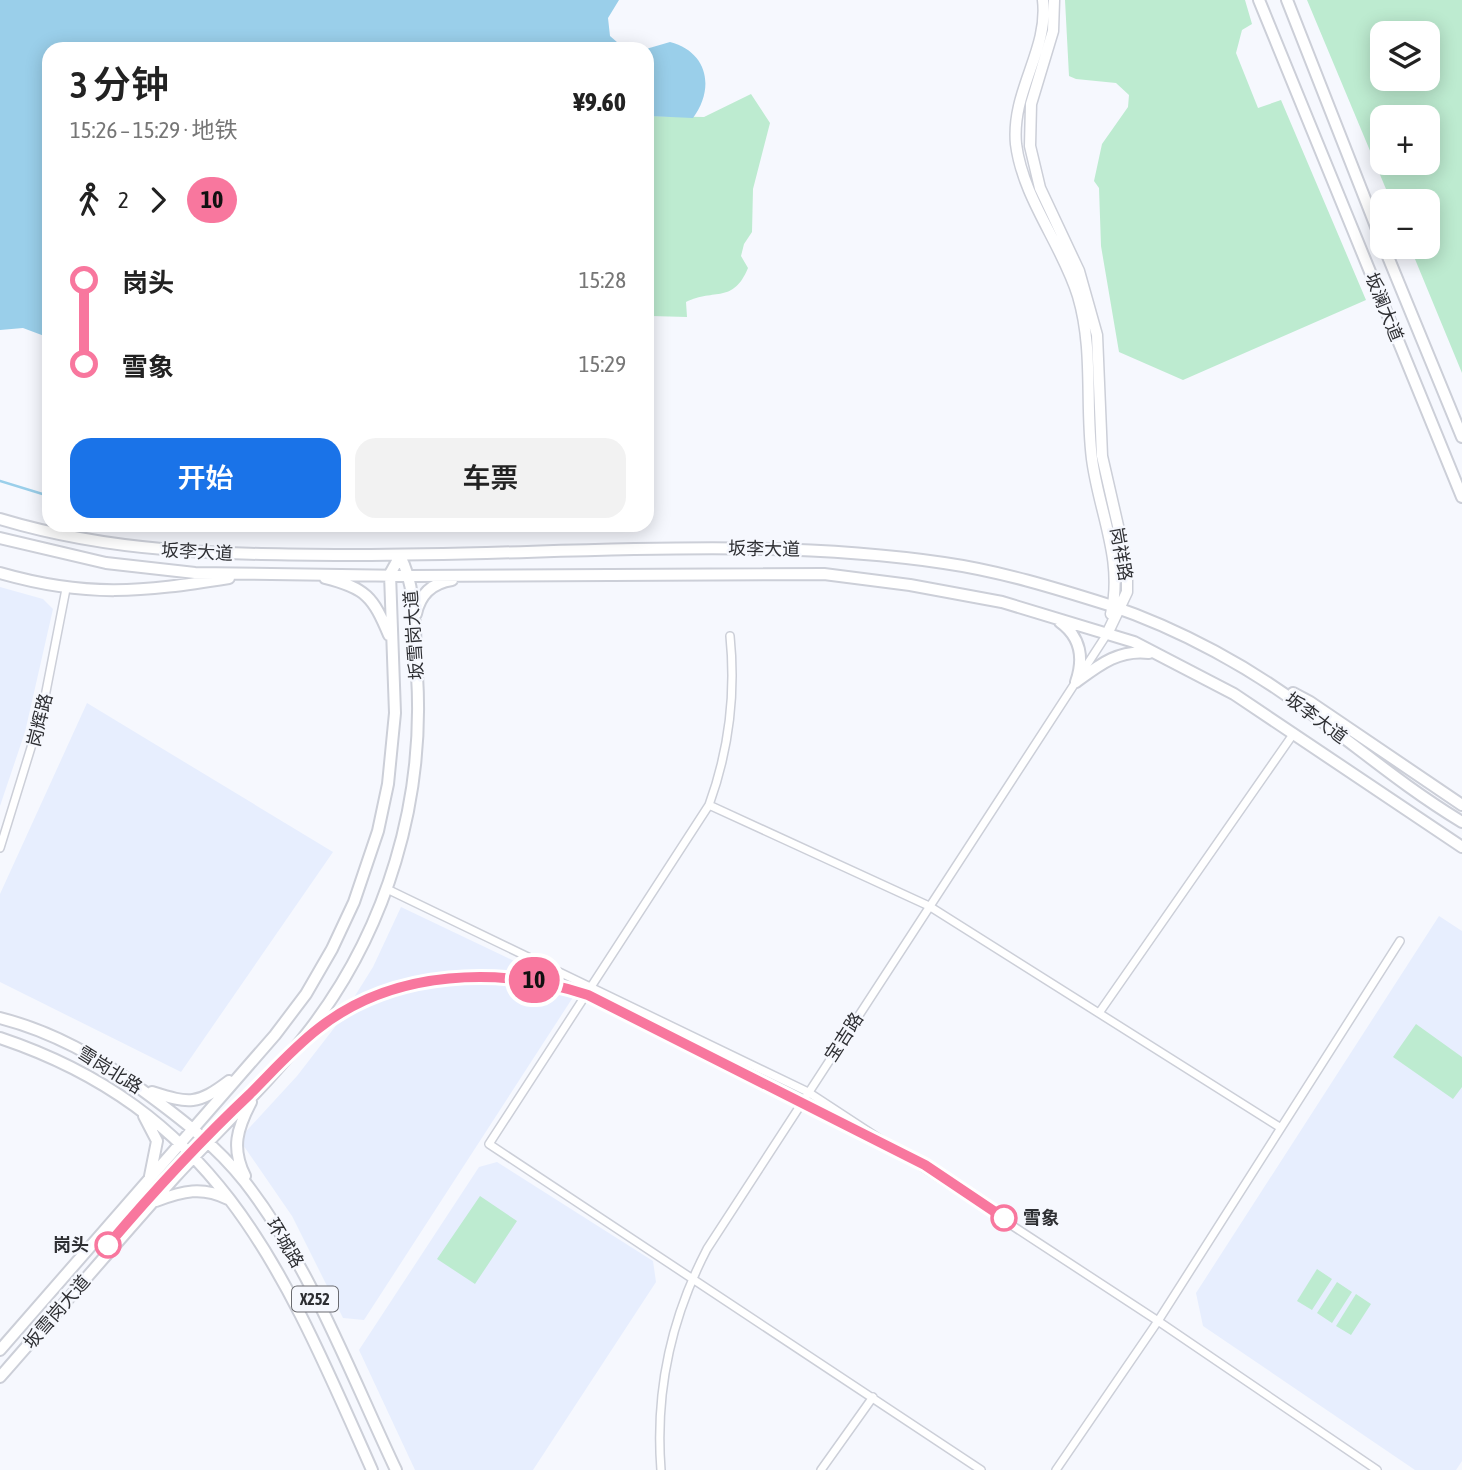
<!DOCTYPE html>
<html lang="zh">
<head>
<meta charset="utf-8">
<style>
  :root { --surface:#fff; --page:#f2f2f2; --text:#222; --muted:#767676; --accent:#1a73e8 }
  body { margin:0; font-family:"Asap Condensed","Noto Sans SC",sans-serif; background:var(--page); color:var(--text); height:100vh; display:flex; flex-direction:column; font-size:26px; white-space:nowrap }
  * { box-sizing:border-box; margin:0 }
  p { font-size:23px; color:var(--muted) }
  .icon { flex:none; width:38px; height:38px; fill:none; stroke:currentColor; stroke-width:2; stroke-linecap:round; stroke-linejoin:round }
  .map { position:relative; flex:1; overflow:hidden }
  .sheet { position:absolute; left:42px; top:42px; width:612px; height:490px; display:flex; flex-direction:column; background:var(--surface); border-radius:21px; box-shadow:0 4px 18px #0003 }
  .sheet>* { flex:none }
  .badge { padding:0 14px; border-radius:23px; font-size:24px; line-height:46px }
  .tools { position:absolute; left:1370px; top:21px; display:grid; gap:14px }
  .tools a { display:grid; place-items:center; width:70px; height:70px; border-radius:14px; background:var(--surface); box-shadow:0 4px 18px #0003; font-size:35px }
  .map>.badge { position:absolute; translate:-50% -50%; box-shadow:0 0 0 4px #fff }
  .legs { display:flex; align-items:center; gap:10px; height:77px; padding:0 28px; font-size:23px }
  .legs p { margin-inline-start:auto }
  .overview { display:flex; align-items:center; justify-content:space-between; height:119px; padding:0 28px }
  h1 { font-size:38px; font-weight:600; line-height:52px }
  .primary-button { display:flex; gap:14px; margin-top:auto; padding:14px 28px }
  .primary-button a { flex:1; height:80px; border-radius:21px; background:var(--accent); color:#fff; font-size:28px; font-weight:600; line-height:80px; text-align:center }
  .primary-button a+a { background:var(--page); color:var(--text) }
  ul { padding:0 28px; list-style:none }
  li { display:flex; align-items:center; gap:24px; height:84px; font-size:26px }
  li i { display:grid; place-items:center; width:10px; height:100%; margin:0 9px; background:currentColor }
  li i::after { content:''; width:18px; height:18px; margin:-9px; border:5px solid; border-radius:50%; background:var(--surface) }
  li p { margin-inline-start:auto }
  li:first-child i { background:linear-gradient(#0000 50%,currentColor 0) }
  li:last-child i { background:linear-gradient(currentColor 50%,#0000 0) }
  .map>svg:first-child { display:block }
  .built { fill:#e7eefe }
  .green { fill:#bdebd0; fill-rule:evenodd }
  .water { fill:#9acfea }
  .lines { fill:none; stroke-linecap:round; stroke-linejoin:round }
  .stream { stroke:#9acfea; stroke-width:2.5 }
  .street-casing { stroke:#cccfd8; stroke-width:10 }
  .secondary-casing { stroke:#cccfd8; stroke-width:13 }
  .primary-casing { stroke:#cccfd8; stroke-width:14 }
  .street { stroke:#fff; stroke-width:7 }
  .secondary { stroke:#fff; stroke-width:10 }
  .primary { stroke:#fff; stroke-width:10 }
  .line-1-casing { stroke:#fff; stroke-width:16 }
  .line-1 { stroke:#f8779e; stroke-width:10 }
  .stop-1-dot { fill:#fff; stroke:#f8779e; stroke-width:3.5 }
  .labels { text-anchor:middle; stroke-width:5; stroke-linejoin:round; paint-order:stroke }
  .shield { fill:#f6f8fe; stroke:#6a6b70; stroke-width:2 }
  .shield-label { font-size:16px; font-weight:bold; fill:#2e2f33 }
  .street-label { font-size:18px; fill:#2e2f33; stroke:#f6f8fe }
  .stop-label { font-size:18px; font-weight:bold; fill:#2e2f33; stroke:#f6f8fe; text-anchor:start }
</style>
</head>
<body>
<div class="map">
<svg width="1462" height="1470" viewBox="0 0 1462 1470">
  <rect width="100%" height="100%" fill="#f6f8fe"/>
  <path class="built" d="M0,587L43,599L53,609L25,732L0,806Z
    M87,703L333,852L181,1072L0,982V894Z
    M401,907L577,991L364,1320L343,1318L292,1216L239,1139L297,1076L338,1023L373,967Z
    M1439,916L1462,931V1461L1456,1470H1415L1203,1326L1196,1293Z
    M497,1162L653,1261L656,1282L533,1470H415L359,1350L479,1167Z"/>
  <path class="green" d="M1065,0H1245L1252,24L1242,30L1236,53L1258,108L1281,100L1366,300L1183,380L1119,352L1101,246L1099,188L1094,181L1102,144L1128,107L1129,95L1116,83L1076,79L1069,76Z
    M1307,0H1462V373L1410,247H1428V201H1391ZM1382,33H1428V79H1382ZM1382,117H1428V163H1382Z
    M751,94L770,123L753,189L752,232L744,244L741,256L748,268C733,304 715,288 686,302L687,317L651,316L648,310V116L704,117Z
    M1416,1024L1462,1057V1087L1453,1099L1393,1057Z
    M480,1196L517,1221L475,1284L437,1259Z
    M1317,1269L1332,1279L1312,1310L1297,1301Z
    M1337,1282L1352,1292L1332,1323L1317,1313Z
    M1356,1294L1371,1304L1351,1335L1336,1326Z"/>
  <path class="water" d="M0,0H619L608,18L610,36L625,49H49L47,337L23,328L0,330Z
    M670,42C708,52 715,88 693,118L648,116L646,49Z"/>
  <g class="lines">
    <path class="stream" d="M0,481L49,496"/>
    <g class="street-casing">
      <path id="street" d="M730,636C736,695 729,750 709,805L489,1144L981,1470
        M709,805L929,906L1281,1128
        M0,848L42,712L66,589
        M387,889L808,1092L1158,1321L1377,1470
        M1099,1013L1294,733
        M661,1470C655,1392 671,1318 707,1249L1107,634
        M821,1470L873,1397
        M1056,1470L1158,1321L1400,941"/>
    </g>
    <g class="secondary-casing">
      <path id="secondary" d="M1043,0C1049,50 1011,91 1016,144C1023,199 1062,244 1078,296C1094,350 1085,404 1092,459C1099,513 1124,560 1111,614
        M1054,0L1053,31L1031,104L1030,146L1040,188L1079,271L1097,335L1102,456L1124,552L1127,578V592L1107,634"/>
    </g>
    <g class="primary-casing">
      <path id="primary" d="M1259,0L1462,497
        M1287,0L1382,242
        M1384,247L1462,437
        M0,519C113,553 219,554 336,555C538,557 743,534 944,563C1000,571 1055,588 1109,605C1180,629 1252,668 1312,714C1364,752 1406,788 1462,822
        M0,538L106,563L195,573L410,576L824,574L910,585L1002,602L1134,642L1234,694L1462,847
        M0,573C87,598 142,592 229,578
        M325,578C366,588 373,597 389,635
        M416,614C420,594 432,583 452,580
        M1060,622C1081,637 1084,659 1076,682
        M1076,682C1099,665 1119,649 1149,653
        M1293,693L1310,702L1462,805
        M0,1018C51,1031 101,1058 142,1090C179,1117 217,1146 245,1182C311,1267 350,1373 396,1470
        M0,1038C221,1112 285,1274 372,1470
        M152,1092C190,1104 197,1105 229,1081
        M144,1116L157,1141L150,1176
        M245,1176C231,1148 237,1129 251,1102
        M156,1201C183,1191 202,1186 228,1199
        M0,1350L275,1035L306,994L332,949L354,902L378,831L388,784L395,713L390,574L400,556
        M0,1377C58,1311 116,1243 175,1177C220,1128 270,1082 311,1028C387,928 425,801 417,675C414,637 418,590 400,556"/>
    </g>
    <use href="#street" class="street"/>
    <use href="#secondary" class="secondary"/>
    <use href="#primary" class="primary"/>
  </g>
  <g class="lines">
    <g class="line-1-casing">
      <path id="line-1" d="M108,1245C153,1192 199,1142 250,1094C272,1072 294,1047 319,1028C394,969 501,966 588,995L925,1165L1004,1218"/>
    </g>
    <use href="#line-1" class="line-1"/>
  </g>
  <g class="stop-1-dot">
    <circle cx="1004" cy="1218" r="12"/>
    <circle cx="108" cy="1245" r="12"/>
  </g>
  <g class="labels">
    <rect class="shield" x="292" y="1286.5" width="46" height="25" rx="5"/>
    <g class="shield-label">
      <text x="315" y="1305">X252</text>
    </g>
    <g class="street-label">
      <text transform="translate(1384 307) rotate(68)" y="6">坂澜大道</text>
      <text transform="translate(764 549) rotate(1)" y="6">坂李大道</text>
      <text transform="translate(197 552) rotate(3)" y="6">坂李大道</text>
      <text transform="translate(1121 554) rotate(80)" y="6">岗祥路</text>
      <text transform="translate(414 635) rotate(-94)" y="6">坂雪岗大道</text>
      <text transform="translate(1316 718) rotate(37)" y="6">坂李大道</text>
      <text transform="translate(40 720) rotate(-76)" y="6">岗辉路</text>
      <text transform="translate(844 1037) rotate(-57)" y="6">宝吉路</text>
      <text transform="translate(110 1070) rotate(32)" y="6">雪岗北路</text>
      <text transform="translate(285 1243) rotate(59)" y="6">环城路</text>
      <text transform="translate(57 1312) rotate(-49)" y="6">坂雪岗大道</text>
    </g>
    <g class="stop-label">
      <text x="1023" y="1224">雪象</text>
      <text x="89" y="1251" text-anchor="end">岗头</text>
    </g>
  </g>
</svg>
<div class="tools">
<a><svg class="icon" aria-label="layers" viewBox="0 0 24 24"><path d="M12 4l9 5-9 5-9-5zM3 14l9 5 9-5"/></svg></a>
<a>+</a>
<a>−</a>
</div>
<b class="badge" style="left:534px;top:980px;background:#f8779e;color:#111">10</b>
<section class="sheet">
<div class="overview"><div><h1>3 分钟</h1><p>15:26 – 15:29 · 地铁</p></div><b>¥9.60</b></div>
<div class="legs"><svg class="icon" aria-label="walk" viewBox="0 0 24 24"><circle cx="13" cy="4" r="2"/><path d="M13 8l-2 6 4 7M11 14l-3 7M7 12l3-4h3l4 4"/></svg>2<svg class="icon" aria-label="forward" viewBox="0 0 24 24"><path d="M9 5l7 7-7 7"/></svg><b class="badge" style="background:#f8779e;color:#111">10</b></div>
<ul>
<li><i style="color:#f8779e"></i><b>岗头</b><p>15:28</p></li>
<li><i style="color:#f8779e"></i><b>雪象</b><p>15:29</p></li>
</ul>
<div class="primary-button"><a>开始</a><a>车票</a></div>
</section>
</div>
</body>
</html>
